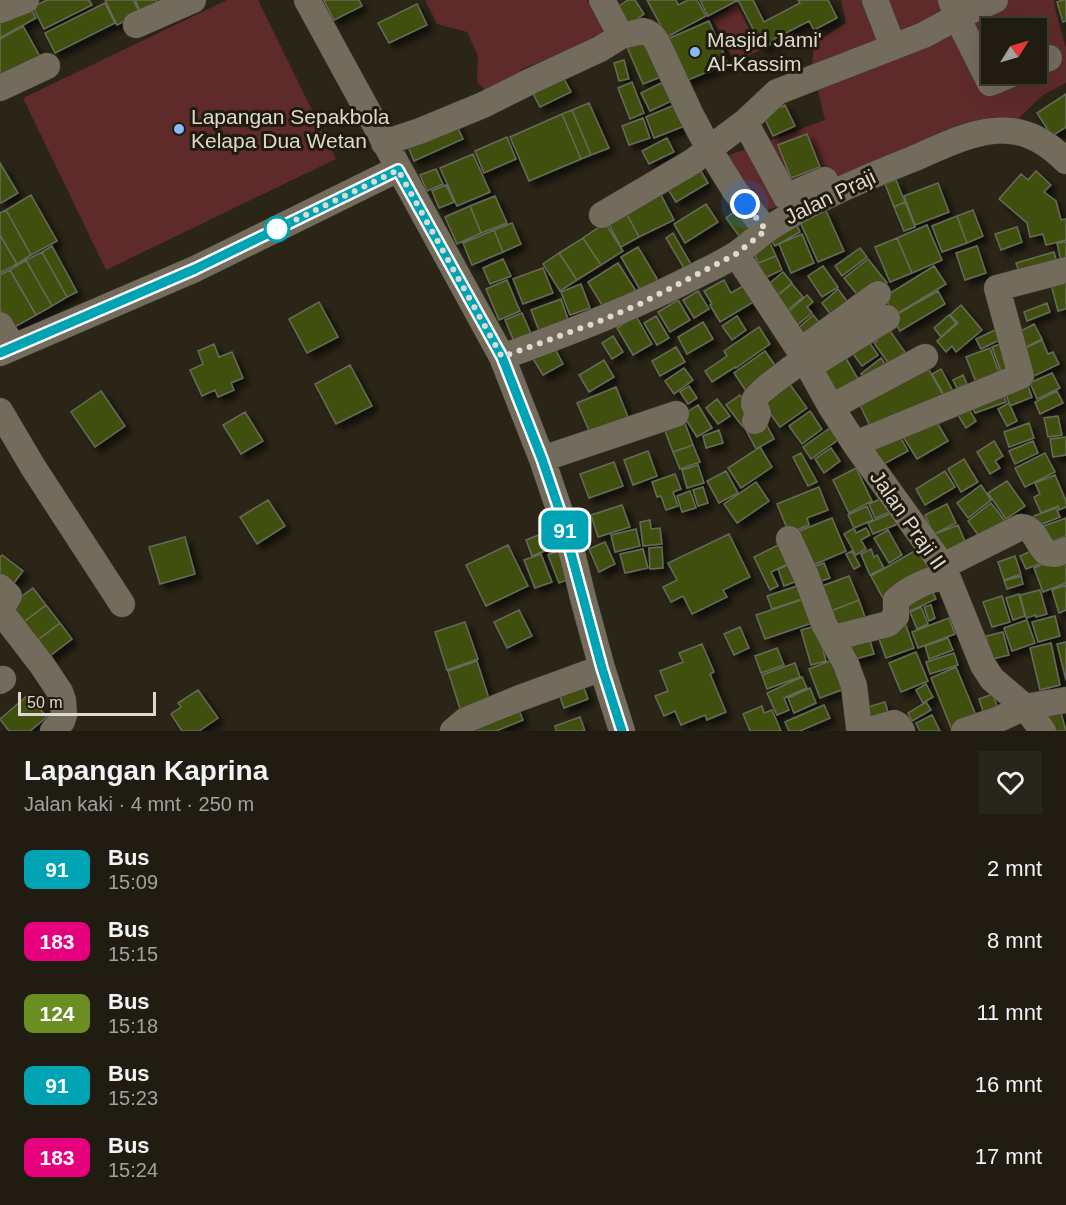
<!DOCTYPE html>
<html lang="id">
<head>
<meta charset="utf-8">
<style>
  :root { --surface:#201c11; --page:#28251a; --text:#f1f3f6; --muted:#a2a19f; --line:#3d3a31 }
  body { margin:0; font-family:Arial,sans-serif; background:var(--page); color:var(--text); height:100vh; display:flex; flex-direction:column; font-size:22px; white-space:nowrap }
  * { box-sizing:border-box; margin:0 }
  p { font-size:20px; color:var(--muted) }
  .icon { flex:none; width:33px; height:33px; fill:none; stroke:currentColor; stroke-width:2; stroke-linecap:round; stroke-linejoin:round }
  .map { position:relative; height:731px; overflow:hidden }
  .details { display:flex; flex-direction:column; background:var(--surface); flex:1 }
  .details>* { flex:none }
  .badge { padding:0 12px; border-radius:9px; font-size:21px; line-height:39px }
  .needle { width:39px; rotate:53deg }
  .tools { position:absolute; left:981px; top:18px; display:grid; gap:12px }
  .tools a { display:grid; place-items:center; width:66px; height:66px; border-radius:0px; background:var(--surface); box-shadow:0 6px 24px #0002,0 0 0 2px var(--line); font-size:30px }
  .scale { position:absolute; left:18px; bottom:15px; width:138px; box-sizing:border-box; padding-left:6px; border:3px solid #ddd9d0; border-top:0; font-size:16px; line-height:21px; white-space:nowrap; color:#ddd9d0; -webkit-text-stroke:4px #211b0e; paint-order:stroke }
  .you { position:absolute; width:30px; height:30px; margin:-15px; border:4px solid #fff; border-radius:50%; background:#1a73e8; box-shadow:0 0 0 9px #1a73e833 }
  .map>.badge { position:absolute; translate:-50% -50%; box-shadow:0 0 0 3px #fff }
  .round { display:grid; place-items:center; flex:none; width:63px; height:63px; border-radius:0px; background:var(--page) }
  .summary { display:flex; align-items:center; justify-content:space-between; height:102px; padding:0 24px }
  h1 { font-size:28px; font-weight:600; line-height:45px }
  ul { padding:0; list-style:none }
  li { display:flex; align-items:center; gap:18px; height:72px; padding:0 24px }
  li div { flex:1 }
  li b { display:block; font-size:22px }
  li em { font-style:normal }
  li .badge { min-width:66px; font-weight:700; text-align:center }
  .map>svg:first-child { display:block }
  .green { fill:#5e2a2a; fill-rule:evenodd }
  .building { fill:#41500a; stroke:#666b5b; stroke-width:1.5; filter:url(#shadow) }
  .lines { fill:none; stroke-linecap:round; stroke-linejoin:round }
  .minor-casing { stroke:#433f34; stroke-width:27 }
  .minor { stroke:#736c5d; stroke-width:26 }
  .line-casing { stroke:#fff; stroke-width:14 }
  .line { stroke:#00a3b4; stroke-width:9 }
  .walk { stroke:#ddd9d0; stroke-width:6; stroke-dasharray:0 10.8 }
  .poi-dot { fill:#88bafc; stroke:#211b0e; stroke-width:2 }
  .stop-dot { fill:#fff; stroke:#00a3b4; stroke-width:3 }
  .labels { text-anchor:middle; stroke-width:6; stroke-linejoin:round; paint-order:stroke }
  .poi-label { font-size:21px; fill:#ddd9d0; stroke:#211b0e; text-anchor:start }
  .street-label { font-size:21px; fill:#ddd9d0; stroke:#211b0e }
</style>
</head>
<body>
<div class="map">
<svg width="1066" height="731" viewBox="0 0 1066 731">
  <defs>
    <filter id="shadow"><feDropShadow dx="5.5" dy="5.5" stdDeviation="3" flood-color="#0009"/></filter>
  </defs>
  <rect width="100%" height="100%" fill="#2a2517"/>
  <path class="green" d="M227,0H258L336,159L106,270L23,98Z
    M425,0H587L607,30L589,42L522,69L510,84L492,97L477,82L478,56L467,32L437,24Z
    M841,0H1054L1055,8L1066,49V83L1043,95L1019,118L969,133L813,195L758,213L727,156L825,120L812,66L814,43L846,23ZM992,28H1036V74H992Z
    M737,5L760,50L735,63L712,18Z"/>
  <path class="building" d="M47,0H89L92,5L44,29L33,7Z
    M105,0H133L140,13L117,25Z
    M135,0H156L159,4L141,13Z
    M326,0H359L362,6L334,20L324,1Z
    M628,0H635L644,14L627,26L616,8Z
    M647,0H676L678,5L688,0H697L706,16L667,37Z
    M700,0H738L708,16Z
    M738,0H753L764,22L800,3L798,0H828L837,18L814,30L809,21L774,39L775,42L763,48Z
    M1063,0H1066V21L1063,22L1057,2Z
    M27,2L36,18L0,38V17Z
    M105,3L115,23L55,53L45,33Z
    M417,4L427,25L389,43L378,23Z
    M709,21L728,63L681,83L663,41Z
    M23,26L43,62L0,80V39Z
    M647,38L663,76L643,84L627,47Z
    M624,60L629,79L619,81L614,63Z
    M560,71L571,92L540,107L529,86Z
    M669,79L678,98L650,111L641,93Z
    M632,82L644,113L630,119L618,88Z
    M1066,94V127L1052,136L1037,113Z
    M589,103L609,148L591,155L572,110Z
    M679,103L687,125L654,138L646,117Z
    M785,105L795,126L773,136L763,115Z
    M572,110L591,155L581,159L562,114Z
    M562,114L581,159L529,181L510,137Z
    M643,118L650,138L629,145L622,126Z
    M455,122L463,139L414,161L407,144Z
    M807,134L820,167L791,178L778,145Z
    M507,137L516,159L484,173L475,151Z
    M667,138L674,152L649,164L642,151Z
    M473,154L490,192L457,206L440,168Z
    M0,163L18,193L1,203L0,202Z
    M696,163L708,183L676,202L664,183Z
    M436,169L443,184L427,191L420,175Z
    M1036,171L1051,185L1044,192L1056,201L1061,220L1066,219V240L1046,245L1043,234L1030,237L1027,223L999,199L1021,174L1028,180Z
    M896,180L905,202L894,207L885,184Z
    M938,183L949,212L915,225L904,196Z
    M446,185L454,202L439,208L432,191Z
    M658,189L674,220L639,237L623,207Z
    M31,195L57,241L31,255L6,210Z
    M495,196L507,223L481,233L470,206Z
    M905,202L915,227L904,231L894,207Z
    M706,204L718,222L685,243L674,224Z
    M470,206L481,233L457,244L445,217Z
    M742,206L758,229L742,240L726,218Z
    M623,207L639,237L621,247L605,217Z
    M6,210L31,255L17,264L0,235V213Z
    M973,210L983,236L967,243L957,216Z
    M826,211L844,251L818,262L800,222Z
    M957,216L967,243L942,252L932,226Z
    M793,218L800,232L775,246L767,233Z
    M512,223L521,244L503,252L494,230Z
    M605,223L623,251L601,265L583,238Z
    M927,225L942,260L912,273L897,238Z
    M1017,227L1022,242L1001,250L995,234Z
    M494,230L503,252L472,265L463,243Z
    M673,233L692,266L685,270L666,238Z
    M802,234L814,263L791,273L779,244Z
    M0,235L17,264L0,273Z
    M583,238L601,265L577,280L559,253Z
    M897,238L912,273L890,282L875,247Z
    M769,241L776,256L758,263L752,247Z
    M1066,242V266L1062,267L1057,243Z
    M52,246L77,292L67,297L42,252Z
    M977,246L986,273L965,280L956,253Z
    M638,247L659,282L642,293L621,257Z
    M860,248L867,257L842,276L835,266Z
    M42,252L67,297L52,306L26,260Z
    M1054,252L1059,270L1022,280L1016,263Z
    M559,253L577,280L560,291L543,264Z
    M776,256L782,270L765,278L758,263Z
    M503,259L511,276L490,284L483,268Z
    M868,259L887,283L863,302L844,278Z
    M26,260L52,306L36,315L10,270Z
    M618,263L636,291L605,310L588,282Z
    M823,266L838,287L822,297L808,276Z
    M934,266L946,284L895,315L884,297Z
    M543,268L553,293L523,304L513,279Z
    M10,270L36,315L11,329L0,309V275Z
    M783,272L792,283L772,300L763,289Z
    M507,280L520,311L499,320L486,289Z
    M724,280L731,293L750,282L760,298L720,322L710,305L712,304L704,291Z
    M1066,280V309L1058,311L1051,284Z
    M581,284L590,308L570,315L561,292Z
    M792,284L803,297L783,314L772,300Z
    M838,289L852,308L832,316L822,303Z
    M698,291L709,309L694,318L683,300Z
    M938,291L945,304L900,331L892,317Z
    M807,295L813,302L807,307L812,313L795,327L785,315Z
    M561,299L569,322L540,333L531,310Z
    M678,300L690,320L670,332L658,312Z
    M319,302L338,337L307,353L289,319Z
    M1047,303L1050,312L1027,321L1024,312Z
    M961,305L982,330L956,352L952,346L946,352L937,341L958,323L950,315Z
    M522,313L532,336L515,344L505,320Z
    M813,315L823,327L805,343L795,331Z
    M949,315L956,323L941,337L934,328Z
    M636,316L652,344L633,355L617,328Z
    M656,316L669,338L657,345L644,323Z
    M737,316L746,330L732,340L722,326Z
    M703,322L713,339L687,354L678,337Z
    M1034,324L1042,339L1024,348L1017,333Z
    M759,327L770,344L736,368L735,367L712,382L705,371L727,356L724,351Z
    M1001,327L1006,337L981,349L976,339Z
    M881,331L884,335L890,331L905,352L889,364L874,343L877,341L874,337Z
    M864,335L878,355L862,366L848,347Z
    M613,336L623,352L612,359L602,343Z
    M1042,340L1048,354L1053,352L1059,364L1034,376L1021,350Z
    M1005,342L1017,375L1004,380L992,347Z
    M214,344L219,357L232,352L243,378L231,383L234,390L218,397L215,390L202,396L190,370L203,364L198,351Z
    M553,345L563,364L543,375L532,357Z
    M676,347L685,362L660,376L652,361Z
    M990,348L1002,381L979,390L966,357Z
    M765,351L782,375L746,391L734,373Z
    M844,355L861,384L834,399L817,370Z
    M881,358L886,365L866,381L861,374Z
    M604,360L614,377L589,392L579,375Z
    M924,361L944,397L873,432L857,399Z
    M350,365L372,406L336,424L315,384Z
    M684,368L693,380L674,394L665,381Z
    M941,369L955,395L947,400L932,374Z
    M1052,373L1060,388L1037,399L1030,383Z
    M963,375L967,384L957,388L953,380Z
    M1025,378L1032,397L1010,406L1003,386Z
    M786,379L807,408L780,427L759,398Z
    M689,386L697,398L688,404L680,392Z
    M616,387L628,417L590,433L577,403Z
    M1001,389L1006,402L975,413L970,401Z
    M101,391L125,426L95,447L71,412Z
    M1057,391L1063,403L1040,414L1035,402Z
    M740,395L757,416L743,427L726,405Z
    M717,399L730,416L718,424L706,408Z
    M1009,403L1017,421L1007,426L998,409Z
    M698,405L712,428L697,437L683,415Z
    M966,405L976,421L966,428L956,412Z
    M810,411L822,429L802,444L789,426Z
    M245,412L263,441L241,454L223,425Z
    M1058,416L1062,435L1048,437L1044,418Z
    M683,418L693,445L673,452L663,426Z
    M763,418L774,439L756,449L745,428Z
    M936,421L948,441L917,459L899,430Z
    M1029,423L1034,438L1009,447L1004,432Z
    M830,428L838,440L811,459L803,447Z
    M719,430L723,443L706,448L703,436Z
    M897,431L908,451L880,466L869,446Z
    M1066,437V455L1053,457L1050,439Z
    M994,441L1003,456L995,461L1000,468L990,474L977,452Z
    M1033,441L1038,453L1015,464L1009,451Z
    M693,445L700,462L680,469L673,452Z
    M760,447L772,467L741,488L728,468Z
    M831,448L840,461L824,473L815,459Z
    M648,451L657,476L633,485L624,460Z
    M801,453L817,482L808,486L793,457Z
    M1045,453L1055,472L1025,487L1015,468Z
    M964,459L978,482L961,492L948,469Z
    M614,462L623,486L589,498L580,474Z
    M698,465L704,483L687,488L682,470Z
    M856,468L872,501L849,513L833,480Z
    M726,471L738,493L719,503L707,481Z
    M945,471L955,487L925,505L916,489Z
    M675,474L681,489L673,492L678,506L666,510L661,496L657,497L652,482Z
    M1055,475L1066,501V507L1059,510L1058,506L1041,513L1034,497L1040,494L1035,483Z
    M1007,481L1025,506L1006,519L988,493Z
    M756,482L769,501L737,523L724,504Z
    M981,485L991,500L968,518L957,503Z
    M703,487L708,503L698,506L693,490Z
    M819,487L828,510L807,518L809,525L789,533L777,504Z
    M690,491L696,508L682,512L677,496Z
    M883,498L890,512L875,518L869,504Z
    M268,500L285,526L257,544L240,517Z
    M991,503L1005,521L981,539L968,521Z
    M947,504L956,523L934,534L925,515Z
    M622,505L630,527L598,537L591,515Z
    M867,506L873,520L854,528L848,515Z
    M1056,508L1060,517L1037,526L1034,516Z
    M895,512L900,523L873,534L868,523Z
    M832,518L846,551L806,568L792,534Z
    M1066,518V536L1047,543L1041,527Z
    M650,520L651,529L660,528L662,544L643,546L640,522Z
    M958,525L967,546L944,555L935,534Z
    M854,528L856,533L866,528L870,535L861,540L866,549L856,555L844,534Z
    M554,529L560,545L532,556L526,540Z
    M636,529L640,546L615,552L611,535Z
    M888,530L902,555L889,563L874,538Z
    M729,534L750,577L723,590L727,597L692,614L683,596L671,602L663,587L677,580L668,563Z
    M185,537L195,574L160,584L149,547Z
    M786,541L796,560L771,572L778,586L770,590L754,557Z
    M605,542L615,564L599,572L589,549Z
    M508,545L528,586L486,606L466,565Z
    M662,547L663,568L650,569L649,548Z
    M643,549L648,568L625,573L620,554Z
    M871,549L874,557L877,555L884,568L870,575L861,554Z
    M918,549L931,573L884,600L871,576Z
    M560,550L571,578L559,583L548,555Z
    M1033,550L1039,564L1026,569L1020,556Z
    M852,551L860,566L854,569L846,554Z
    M541,554L552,582L535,588L524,560Z
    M2,555L23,571L8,591L0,585V557Z
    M1066,555V583L1043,592L1034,568Z
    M1015,556L1021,574L1004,580L998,562Z
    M796,562L802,579L784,586L778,569Z
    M824,563L830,578L818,582L813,567Z
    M849,576L859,600L831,611L822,586Z
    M1021,576L1023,584L1007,589L1004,581Z
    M800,585L805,598L772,609L767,596Z
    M1066,585V610L1059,613L1052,590Z
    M33,588L46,605L16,628L3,610Z
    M931,589L936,599L904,614L898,603Z
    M1040,590L1047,614L1036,617V615L1026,618L1020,595Z
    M1019,594L1025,616L1013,620L1006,598Z
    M1002,596L1010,622L992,627L983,602Z
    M807,598L815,622L765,639L756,615Z
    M859,600L867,623L840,634L831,611Z
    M46,605L60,623L30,646L16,628Z
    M931,605L935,618L929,621L924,607Z
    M921,607L928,624L917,629L910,612Z
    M519,610L532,636L507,648L494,622Z
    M1055,616L1060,636L1038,642L1032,622Z
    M949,618L955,634L918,648L912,632Z
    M1027,620L1035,643L1012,651L1004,628Z
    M465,622L478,659L447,670L435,632Z
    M60,623L72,639L42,662L30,646Z
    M905,623L914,648L886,658L877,633Z
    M816,626L826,661L811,665L801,630Z
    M740,627L749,648L734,655L724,634Z
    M1003,632L1009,655L992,659L986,636Z
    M869,637L874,654L851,660L846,643Z
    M948,638L953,650L929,659L925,646Z
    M1066,642V680L1057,644Z
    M1051,643L1060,685L1040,690L1030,648Z
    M702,644L714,672L710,674L726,712L707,720L705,715L681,725L675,711L664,716L655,696L668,691L660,671L683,662L679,653Z
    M777,648L784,665L761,673L755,656Z
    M916,652L928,681L901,692L889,663Z
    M954,653L958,665L930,674L926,662Z
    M840,657L852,686L820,698L809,669Z
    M477,661L491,705L462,715L448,671Z
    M795,663L800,677L767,689L762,675Z
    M956,667L978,720L952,730L931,678Z
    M802,677L807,688L784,698L789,710L777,715L767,693Z
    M582,682L588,699L564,708L558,691Z
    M926,684L933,697L923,703L916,690Z
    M810,688L816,703L794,713L788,698Z
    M198,690L218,718L199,731H182L171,714L181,707L178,703Z
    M993,694L1000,715L986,720L979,699Z
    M28,695L47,717L30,731H9L0,719Z
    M885,702L890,719L865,726L861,709Z
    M926,702L931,710L912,721L908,713Z
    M517,705L523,720L496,731H473L470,723Z
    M824,705L830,718L800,731H789L785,722Z
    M762,706L764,713L772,710L781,731H750L743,714Z
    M1060,710L1066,731H1053L1048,713Z
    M932,715L940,731H920L916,723Z
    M580,717L585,731H556L555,726Z"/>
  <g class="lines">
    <g class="minor-casing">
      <path id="minor" d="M307,0L502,357L542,459L559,509L573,557L584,602L602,668L622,731
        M602,0L621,36
        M875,0L893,47
        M951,0L957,17L995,0
        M0,10L26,0
        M136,25L193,0
        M1036,63L1049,58
        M0,88L47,66
        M745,122L786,197L825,180
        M384,143L420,131L483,105L531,81L600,49L621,36L643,31C650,32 654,37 657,42L690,113L709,149L692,162L602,215
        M766,230L735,191L709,149L745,122L777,92L924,35L957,17L990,83L1012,74
        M736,254L800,351L831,407L855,444L943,566L983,665L992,679L1025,707L1043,731
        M0,325L13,347
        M800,351L878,294
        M0,353L195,269L398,169
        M502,357C571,332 638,306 703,272C714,267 725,261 735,255C747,247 756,237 768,229C814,199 865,178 915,158C943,146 979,127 1011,131C1032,133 1051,146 1066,161
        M809,367L887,318
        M831,407L925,357
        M0,411L33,467L122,604
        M755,421L758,413C756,408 752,404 755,399C758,392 796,365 804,359
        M855,444L1021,376L997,288L1066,270
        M542,459L676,414
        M789,539L806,576L824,624L846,664L854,686L859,727L865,731L894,723L898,725L902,731
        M943,566L1021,527C1036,528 1037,545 1047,553L1056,554L1066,550
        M0,587L9,596L1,609L2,613L42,665L60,692L63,700L64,715L62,721L53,731
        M833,638L888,624L896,616V600C911,587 927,581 946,575
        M0,681L3,679
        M453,731L466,720L520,698L602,668
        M964,731L999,719L1025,707L1066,700"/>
    </g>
    <use href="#minor" class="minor"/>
  </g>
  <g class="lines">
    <g class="line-casing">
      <path id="line" d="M0,353L195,269L398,170L502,357L542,459L559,509L602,668L622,731"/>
    </g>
    <use href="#line" class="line"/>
    <path class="walk" d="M277,229L398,170L502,357L595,323L640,304L736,254L766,230L745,204"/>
  </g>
  <g class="poi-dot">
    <circle cx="695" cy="52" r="6"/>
    <circle cx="179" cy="129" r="6"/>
  </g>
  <circle class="stop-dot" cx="277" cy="229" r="12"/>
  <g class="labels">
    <g class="poi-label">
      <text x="707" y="47">Masjid Jami'<tspan x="707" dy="24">Al-Kassim</tspan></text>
      <text x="191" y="124">Lapangan Sepakbola<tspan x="191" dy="24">Kelapa Dua Wetan</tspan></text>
    </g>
    <g class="street-label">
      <text transform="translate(830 197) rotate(-26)" y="7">Jalan Praji</text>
      <text transform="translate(908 520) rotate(55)" y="7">Jalan Praji II</text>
    </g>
  </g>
</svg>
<div class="tools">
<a><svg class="needle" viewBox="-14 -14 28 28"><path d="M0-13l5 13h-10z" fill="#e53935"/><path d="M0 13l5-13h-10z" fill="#a2a19f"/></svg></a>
</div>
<div class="scale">50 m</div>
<div class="you" style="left:745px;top:204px"></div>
<b class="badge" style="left:565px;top:530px;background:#00a3b4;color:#fff">91</b>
</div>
<section class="details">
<div class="summary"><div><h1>Lapangan Kaprina</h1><p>Jalan kaki · 4 mnt · 250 m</p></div><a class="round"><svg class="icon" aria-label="heart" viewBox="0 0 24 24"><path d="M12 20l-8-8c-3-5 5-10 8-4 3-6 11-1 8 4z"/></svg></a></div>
<ul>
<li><span class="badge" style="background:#00a3b4;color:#fff">91</span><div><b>Bus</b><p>15:09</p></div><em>2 mnt</em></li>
<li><span class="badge" style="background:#e6007e;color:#fff">183</span><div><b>Bus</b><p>15:15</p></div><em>8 mnt</em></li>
<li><span class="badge" style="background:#6b8e23;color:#fff">124</span><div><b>Bus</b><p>15:18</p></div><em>11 mnt</em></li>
<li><span class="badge" style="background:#00a3b4;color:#fff">91</span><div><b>Bus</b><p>15:23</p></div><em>16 mnt</em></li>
<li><span class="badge" style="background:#e6007e;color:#fff">183</span><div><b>Bus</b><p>15:24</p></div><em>17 mnt</em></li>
</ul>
</section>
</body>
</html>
